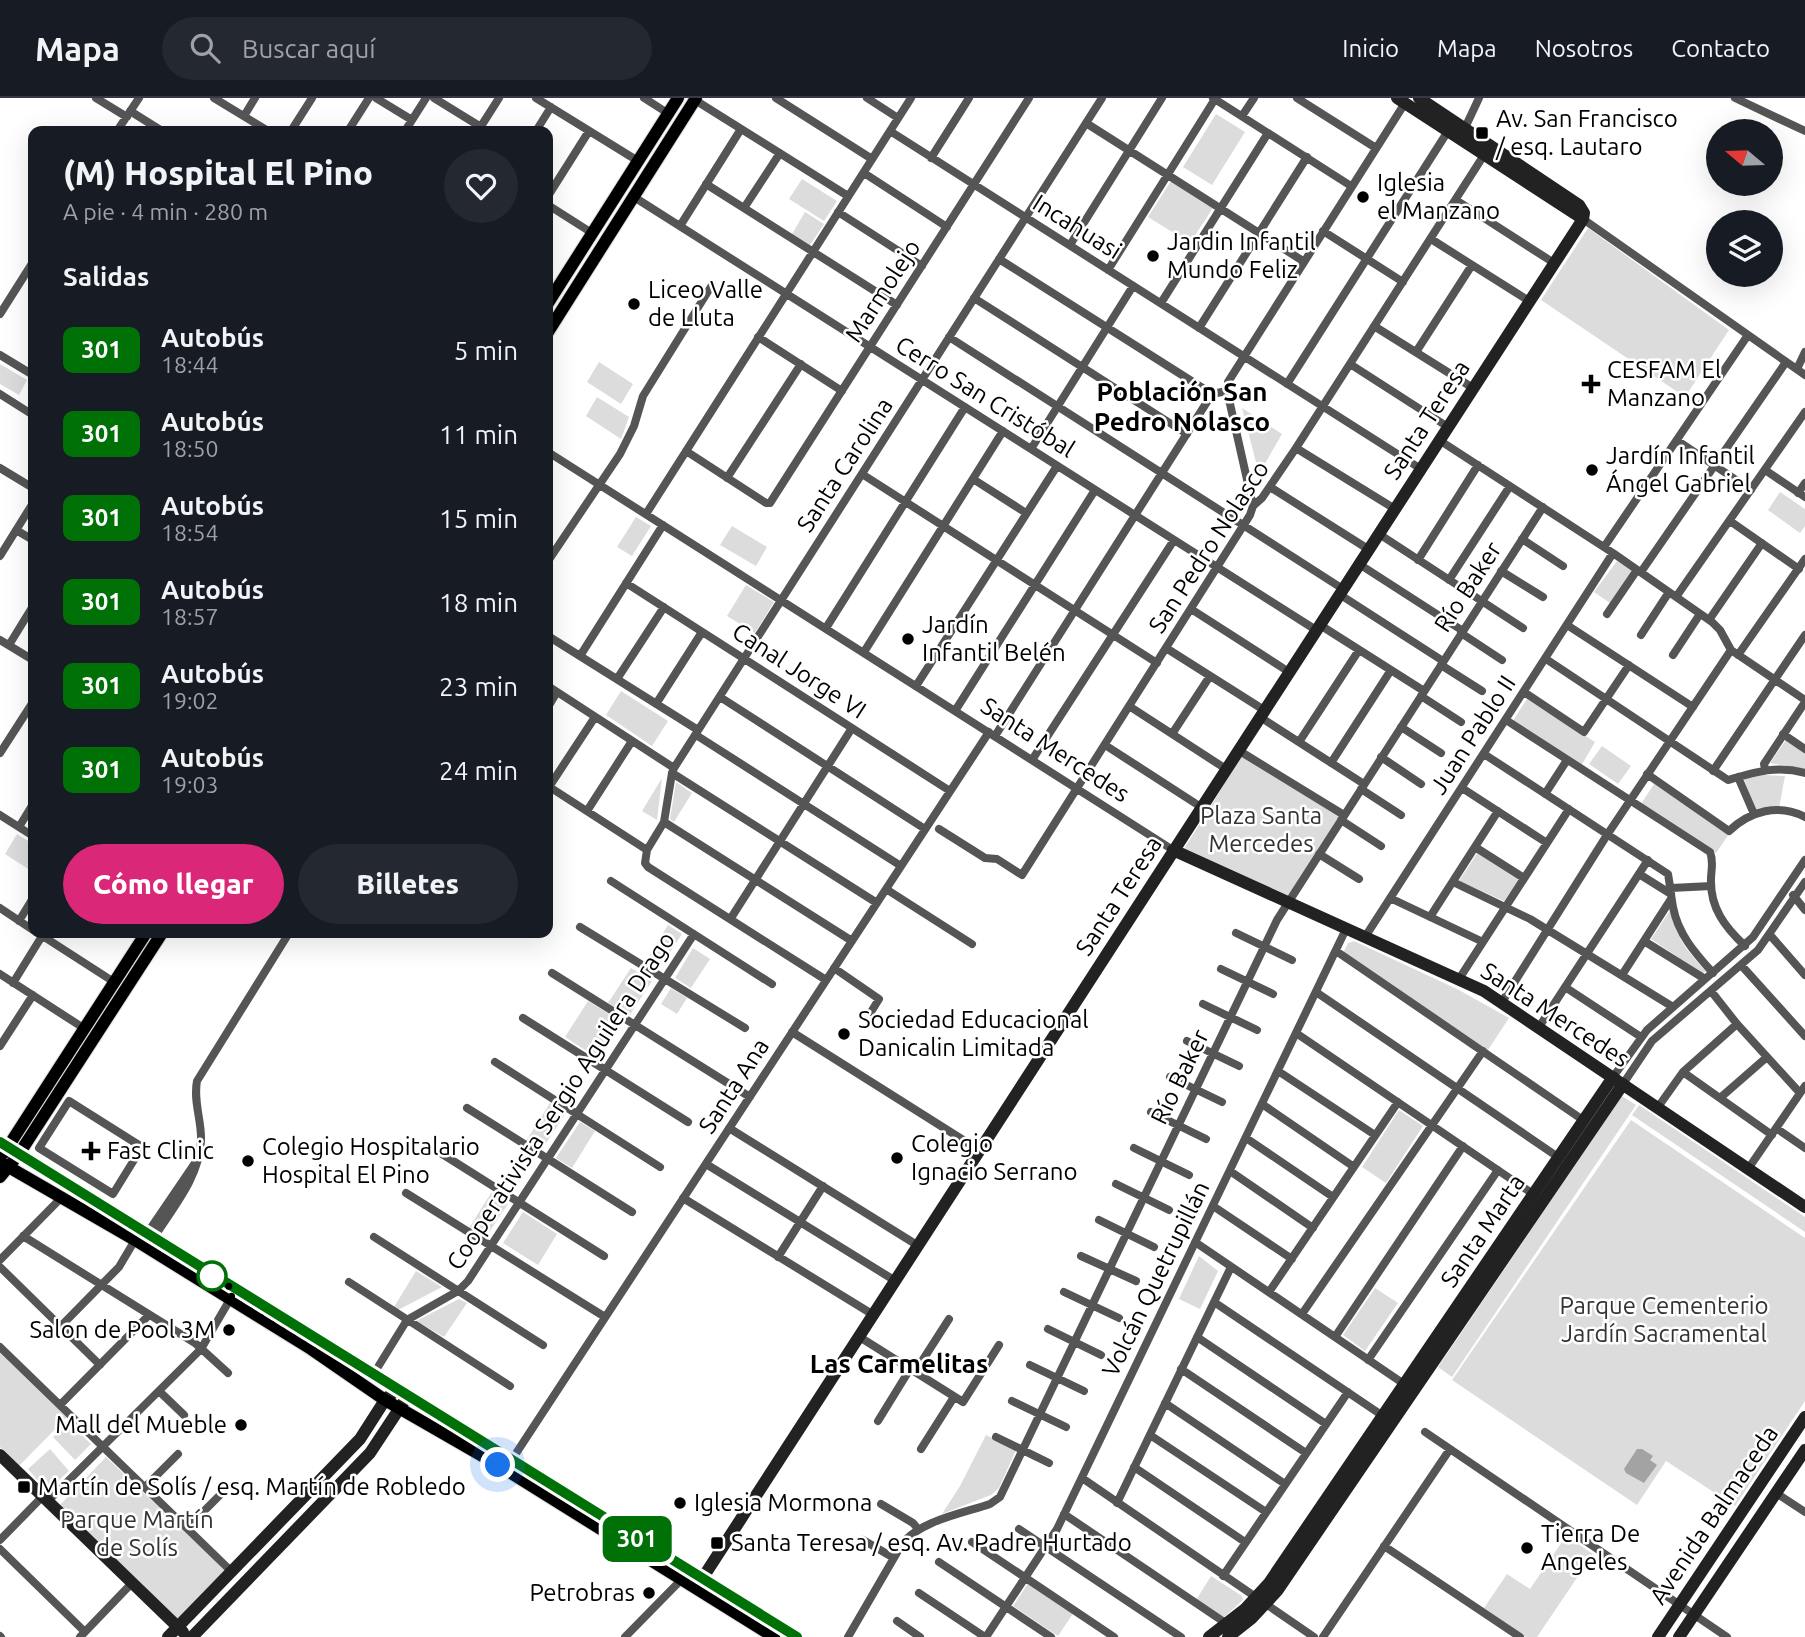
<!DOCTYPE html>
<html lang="es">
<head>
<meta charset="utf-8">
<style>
  :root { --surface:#171b24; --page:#242831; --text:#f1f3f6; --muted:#9ea1a6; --line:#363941; --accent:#db2777 }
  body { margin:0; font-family:Ubuntu,sans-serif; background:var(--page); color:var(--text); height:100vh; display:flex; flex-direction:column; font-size:26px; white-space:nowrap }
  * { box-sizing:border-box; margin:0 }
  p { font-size:23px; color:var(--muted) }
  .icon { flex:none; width:38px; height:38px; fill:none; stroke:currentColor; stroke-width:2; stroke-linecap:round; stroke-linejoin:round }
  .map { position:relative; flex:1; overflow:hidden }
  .sheet { position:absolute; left:28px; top:28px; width:525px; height:812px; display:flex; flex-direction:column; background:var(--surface); border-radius:14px; box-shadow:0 7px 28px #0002 }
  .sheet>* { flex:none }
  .badge { padding:0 14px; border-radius:10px; font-size:24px; line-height:46px }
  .needle { width:46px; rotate:289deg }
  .fabs { position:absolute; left:1706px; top:21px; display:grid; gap:14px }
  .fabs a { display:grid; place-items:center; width:77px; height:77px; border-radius:50%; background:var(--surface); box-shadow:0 7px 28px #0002; font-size:35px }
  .you { position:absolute; width:35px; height:35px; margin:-18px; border:5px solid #fff; border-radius:50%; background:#1a73e8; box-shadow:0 0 0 10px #1a73e833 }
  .map>.badge { position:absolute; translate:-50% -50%; box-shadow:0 0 0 4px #fff }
  h2 { padding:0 35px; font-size:26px; line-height:63px }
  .round { display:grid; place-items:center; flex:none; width:74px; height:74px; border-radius:37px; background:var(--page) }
  .head { display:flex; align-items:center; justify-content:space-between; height:119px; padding:0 35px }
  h1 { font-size:33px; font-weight:800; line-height:52px }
  .action { display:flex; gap:14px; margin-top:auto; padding:14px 35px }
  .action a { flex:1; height:80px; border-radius:42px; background:var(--accent); color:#fff; font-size:28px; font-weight:800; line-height:80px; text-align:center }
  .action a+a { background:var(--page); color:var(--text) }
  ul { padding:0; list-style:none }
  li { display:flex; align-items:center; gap:21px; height:84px; padding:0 35px }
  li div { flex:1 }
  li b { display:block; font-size:26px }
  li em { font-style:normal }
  li .badge { min-width:77px; font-weight:700; text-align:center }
  header { display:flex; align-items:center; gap:42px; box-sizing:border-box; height:98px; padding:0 35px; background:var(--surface); border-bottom:2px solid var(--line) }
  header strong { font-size:33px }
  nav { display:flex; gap:38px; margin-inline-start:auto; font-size:24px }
  .search { width:490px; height:63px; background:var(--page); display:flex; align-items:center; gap:18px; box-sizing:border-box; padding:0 24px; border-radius:38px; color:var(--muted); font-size:26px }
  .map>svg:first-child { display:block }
  .green { fill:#dcdcdc }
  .water { fill:#a3a3a3 }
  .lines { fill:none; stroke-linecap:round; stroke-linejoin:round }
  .primary-casing { stroke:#dbdbdb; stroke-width:14 }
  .street { stroke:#555; stroke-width:8 }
  .secondary { stroke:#222; stroke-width:12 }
  .primary { stroke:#000; stroke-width:12 }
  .line-casing { stroke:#fff; stroke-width:16 }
  .line { stroke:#007106; stroke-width:10 }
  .walk { stroke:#000; stroke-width:7; stroke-dasharray:0 12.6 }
  .poi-dot { fill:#000; stroke:#fff; stroke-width:2.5 }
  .stop-dot { fill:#fff; stroke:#007106; stroke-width:3.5 }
  .labels { text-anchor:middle; stroke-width:5; stroke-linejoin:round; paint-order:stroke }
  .poi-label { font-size:24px; fill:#000; stroke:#fff; text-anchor:start }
  .street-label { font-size:24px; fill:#000; stroke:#fff }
  .park-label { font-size:24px; fill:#333; stroke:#fff }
  .neighbourhood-label { font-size:26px; font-weight:bold; fill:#000; stroke:#fff }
</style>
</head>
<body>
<header>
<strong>Mapa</strong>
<div class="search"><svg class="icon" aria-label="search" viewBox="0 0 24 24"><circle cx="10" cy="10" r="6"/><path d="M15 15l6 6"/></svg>Buscar aquí</div>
<nav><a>Inicio</a><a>Mapa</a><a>Nosotros</a><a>Contacto</a></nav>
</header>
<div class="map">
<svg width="1805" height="1539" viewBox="0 0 1805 1539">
  <rect width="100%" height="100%" fill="#fff"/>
  <path class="green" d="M1216,16L1245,34L1212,87L1183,69Z
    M802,81L837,103L824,123L789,101Z
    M1171,83L1213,110L1190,145L1148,119Z
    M805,114L824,126L810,147L792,136Z
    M1588,130L1729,232L1685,299L1541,202Z
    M599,264L633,286L621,306L587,284Z
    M0,266L27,282L19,297L0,286Z
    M597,299L629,319L621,341L586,318Z
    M1242,310L1282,336L1259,376Z
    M1780,394L1805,411V428L1800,435L1768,412Z
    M636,419L651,428L632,458L617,449Z
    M732,428L767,449L756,468L720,447Z
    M1617,463L1632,473L1610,505L1594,494Z
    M746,487L774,504L755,535L727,518Z
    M621,593L668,623L652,648L606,617Z
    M1527,601L1595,644L1581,668L1512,624Z
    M1786,642L1805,655V671L1770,665Z
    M1602,648L1631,668L1618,686L1589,666Z
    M1242,658L1341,720L1285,802L1184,751Z
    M1763,677L1785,678L1779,710L1755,712L1744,681Z
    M662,680L657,722L642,713Z
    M676,684L692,695L674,724L670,721Z
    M1654,686L1729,736L1716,755L1641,706Z
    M17,736L33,746V774L5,756Z
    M1478,754L1520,780L1504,803L1459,783Z
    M1671,811C1676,840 1686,852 1706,873L1703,876L1651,841Z
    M668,827L682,836L658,873L645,865Z
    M1354,843L1459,892L1509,920L1488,952L1343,855L1348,845Z
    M693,850L710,861L691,890L675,880Z
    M631,870L652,883L629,918L608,905Z
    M671,890L687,900L677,916L661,906Z
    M588,903L623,925L599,961L565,939Z
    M1622,998L1636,1007L1452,1279L1438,1269Z
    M550,1005L566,1015L541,1053L526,1043Z
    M1639,1007L1805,1119V1134L1632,1017Z
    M1399,1012L1423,1028L1386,1085L1362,1069Z
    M1631,1022L1805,1140V1303L1735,1408L1666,1363L1637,1407L1452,1282Z
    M580,1024L595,1033L572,1070L556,1060Z
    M491,1095L508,1106L485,1140L469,1130Z
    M523,1114L557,1136L538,1167L503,1145Z
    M1199,1158L1218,1173L1200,1211L1179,1201Z
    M416,1173L442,1189L398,1212L394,1209Z
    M1375,1190L1398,1205L1365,1253L1343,1237Z
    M459,1201L467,1205L444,1239L416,1223Z
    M0,1252L68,1318L19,1368L0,1349Z
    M68,1324L91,1346L75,1362L53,1339Z
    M986,1337L1016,1352L999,1390L991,1397L942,1416L960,1388Z
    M50,1351L69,1373L47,1393L28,1371Z
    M106,1359L225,1472L177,1522L58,1409Z
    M1566,1438L1593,1456L1537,1539H1526L1484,1510L1507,1476L1530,1491Z
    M1211,1478L1242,1498L1243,1502L1223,1520L1196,1502Z
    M1029,1484L1074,1514L1058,1538L1013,1508Z"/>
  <path class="water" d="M1637,1351H1642L1653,1358L1650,1362L1657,1367L1644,1385L1626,1375L1624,1371Z"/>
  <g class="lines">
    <g class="primary-casing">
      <path id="primary" d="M548,205L678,0
        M548,234L696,0
        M0,1044L797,1539
        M4,1055L146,835
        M0,1064L135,1142L311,1251L385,1302L498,1367L774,1539
        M0,1079L19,1056L162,835"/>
    </g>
    <path class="street" d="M96,0L127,19
      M214,0L268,33
      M376,0L412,22
      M434,0L481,29
      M536,0L638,63
      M644,0L669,16
      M776,0L872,61
      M867,0L898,20
      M1213,0L1351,88
      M1297,0L1376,50
      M1735,0L1805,33
      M695,2L848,98
      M130,13L162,33
      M244,18L255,0
      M1242,18L1254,0
      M1086,25L1303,163
      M1464,32L1479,0
      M117,33L139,0
      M291,33L312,0
      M348,33L369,0
      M405,33L426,0
      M478,33L499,0
      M536,33L551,9
      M890,33L1421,371
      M931,60L969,0
      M864,75L947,129
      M706,86L897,207
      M548,98L589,33
      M634,99L1316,532
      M1456,102L1554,165
      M548,107L592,135
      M744,110L780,55
      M838,114L922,168
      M1583,121L1805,277
      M680,128L741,31
      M1323,133L1403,184
      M1431,141L1529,203
      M1070,147L1162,0
      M999,161L1212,296
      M1108,172L1215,1
      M974,200L1187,336
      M1161,205L1268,35
      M0,216L33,164
      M1374,228L1473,290
      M1199,230L1307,59
      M758,239L842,293
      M949,239L1343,491
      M1416,254L1472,167
      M0,257L33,277
      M1350,266L1448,329
      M1797,271L1805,254
      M1287,286L1448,33
      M0,296L33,317
      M1439,342L1613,455L1712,524L1720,532L1731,552L1805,602
      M1678,343L1751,392
      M1296,350L1395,411
      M1031,351L1133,188
      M686,353L766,405H770L1029,0
      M548,354L1173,752
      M0,370L33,390
      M1765,372L1805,399
      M862,376L1157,565
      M727,380L801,266
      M973,381L1026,415
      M1270,389L1368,451
      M1798,395L1805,385
      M1253,408L1228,297V284L1405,5
      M646,416L911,0
      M1730,423L1799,471
      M16,432L33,442
      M1379,436L1523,530
      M1522,441L1563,468
      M1604,449L1748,237
      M0,458L33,405
      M1418,462L1478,367
      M548,463L620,356L634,328L643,298L712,187
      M1359,466L1463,533
      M1501,473L1543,499
      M1641,474L1786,264
      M1449,482L1510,388
      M626,485L950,693
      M1339,496L1443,563
      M1676,499L1805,314
      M1191,511L1289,574
      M1607,516L1637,472
      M1709,522L1762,445
      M1320,527L1424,593
      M1567,527L1693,609
      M826,530L965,309
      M1461,535L1502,562
      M1641,537L1669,494
      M548,538L698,632
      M0,542L33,562
      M9,547L33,508
      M1166,550L1264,612
      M864,554L1003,333
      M1673,557L1700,516
      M1738,557L1805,461
      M580,558L663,427
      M1546,561L1728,682C1755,674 1777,667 1805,675
      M1441,567L1482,593
      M617,581L664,509
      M548,588L674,670
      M916,588L1057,368
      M1524,594L1584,634L1629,567
      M1421,598L1461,624
      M720,599L925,731
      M656,606L702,534
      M1129,608L1226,671
      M548,609L557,594
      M955,613L1095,392
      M1260,619L1364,686
      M1506,622L1710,754C1714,764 1711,772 1711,781C1710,810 1725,829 1745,848
      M1401,629L1441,655
      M1172,636L1210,578
      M1783,636L1805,651
      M696,637L901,768
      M995,638L1212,296L1227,293
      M1299,644L1359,552
      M1105,647L1201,709
      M1238,652L1344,717
      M0,655L33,604
      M1484,656L1668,776C1670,787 1671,798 1673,809C1678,836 1695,855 1713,875
      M1381,659L1421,686
      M1032,662L1174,442
      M1331,665L1391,572
      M1765,671L1764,666L1805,604
      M1713,673L1805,537
      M672,675L877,805
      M1647,676L1729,733C1750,713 1779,705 1805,719
      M1738,679L1754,716
      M548,688L647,752
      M549,689L595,619
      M1462,690L1547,745
      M1361,691L1401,717
      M1545,696L1567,662
      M587,713L632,643
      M0,717L33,738
      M1341,722L1381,748
      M664,724L852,843
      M19,729L33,706
      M939,731L985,760L997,761L1022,777L1250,417L1253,408L1262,400L1296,350L1484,57
      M1475,749L1524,780
      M1319,756L1359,781
      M1639,776L1671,796
      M611,783L772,886
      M1453,784L1530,821L1673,909
      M1671,790L1711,788
      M886,791L972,846
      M1793,797L1805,812
      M1390,800L1483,844
      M0,810L33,832
      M1430,819L1498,713
      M731,820L852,630
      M19,823L33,800
      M580,829L745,930
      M38,835L114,884
      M1236,835L1292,862
      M1770,837L1805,877
      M1365,839L1613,455
      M1644,843L1705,881
      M1336,853L1583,1022
      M1741,867L1805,938
      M834,870L879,901L871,914
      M1221,871L1273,896
      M552,875L750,999
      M0,876L85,931
      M1622,877L1671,801
      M1459,881L1569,711
      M826,882L648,769L645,765L647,752L664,724L672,675L674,670L1102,0
      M13,885L42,838
      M1565,889L1641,939
      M1711,893L1737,926L1800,995
      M1316,894L1558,1059
      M1502,904L1607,737L1731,552
      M1203,906L1257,932
      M523,920L688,1024
      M1539,929L1648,762
      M792,934L979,1052
      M1296,935L1533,1096
      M1187,943L1239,968
      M0,948L33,897
      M495,964L660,1069
      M1278,973L1375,1037
      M1683,974L1772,1037
      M1170,979L1222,1004
      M1613,979L1647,932L1753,839L1805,762
      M1623,986L1652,943L1758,852L1805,784
      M1720,1000L1767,959
      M69,1003L142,1049L113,1096L39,1050Z
      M1262,1006L1354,1069
      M1658,1009L1683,974L1737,926
      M467,1010L632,1114
      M1151,1014L1206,1041
      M729,1030L917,1147
      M1776,1030L1805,1050
      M1246,1040L1333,1099
      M1134,1050L1189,1077
      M439,1054L604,1158
      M706,1066L894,1182
      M1748,1071L1805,988
      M1230,1073L1313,1130
      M1116,1086L1169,1112
      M406,1095L605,1219
      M683,1100L872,1216
      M1213,1108L1292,1161
      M1099,1122L1154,1149
      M146,1137L195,1065
      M23,1138L195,1245L228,1275
      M374,1139L543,1247
      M153,1141C171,1112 200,1079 201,1043C202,1023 193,1004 197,983L289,835
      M1195,1144L1404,1286
      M1081,1158L1136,1183
      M778,1159L823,1088
      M0,1162L62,1099
      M0,1169L100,1267
      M349,1184L510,1288
      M1064,1194L1119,1220
      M1269,1194L1398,1004
      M1214,1204L1383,1318
      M1302,1216L1483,953
      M61,1228L119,1169L135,1142
      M1048,1231L1101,1257
      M858,1238L963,1304L999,1247
      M1197,1239L1326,1326
      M1335,1239L1463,1048
      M0,1249L232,1474
      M1368,1262L1498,1072
      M1030,1267L1084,1293
      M1181,1271L1306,1355
      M915,1274L949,1221
      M373,1277L407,1222L458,1193L468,1183L694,836
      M159,1293L184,1317
      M1012,1303L1066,1329
      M1165,1305L1285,1386
      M60,1307L149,1217
      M878,1323L910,1271
      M1425,1334L1727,1539
      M1150,1337L1266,1414
      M996,1339L1049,1365
      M921,1351L954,1299
      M511,1363L989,634
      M1134,1369L1245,1444
      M1082,1380L1314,1539
      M145,1389L178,1356
      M1776,1395L1805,1414
      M48,1403L201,1251L232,1198
      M1117,1405L1231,1169
      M881,1406L913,1425L918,1431
      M1064,1416L1227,1526
      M187,1430L220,1397
      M1019,1431L1181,1539
      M0,1442L43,1398
      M863,1442L894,1460
      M972,1444L1114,1539
      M1384,1448L1520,1539
      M0,1451L85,1534
      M939,1464L1051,1539
      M1223,1478L1348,1294
      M919,1495L985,1539
      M897,1523L920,1539
      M0,1538L1,1539
      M80,1539L132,1485
      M625,1539L681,1482
      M848,1539L902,1446C919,1423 964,1415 990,1406L1000,1399L1277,822L1543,409
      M986,1539L1057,1431L1346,831
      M1323,1539L1450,1351"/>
    <path class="secondary" d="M1397,0L1583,121
      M1419,0L1579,107L1584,115L1583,121
      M1173,752L1484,893L1805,1109
      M0,1357L183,1534
      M692,1483L702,1481L1583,121
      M168,1539L360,1341L385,1302L396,1292
      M192,1539L370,1355L407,1299
      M1209,1539L1245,1511L1269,1485L1613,979
      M1228,1539L1252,1520L1277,1493L1623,986
      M1658,1539L1805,1319
      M1679,1539L1805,1352"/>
    <use href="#primary" class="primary"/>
  </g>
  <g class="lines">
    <g class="line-casing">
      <path id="line" d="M0,1044L797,1539"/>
    </g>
    <use href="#line" class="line"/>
    <path class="walk" d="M212,1178L210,1176L233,1191L231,1201L311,1251L386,1302L498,1367"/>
  </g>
  <g class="poi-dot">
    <rect x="1475" y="28" width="14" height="14" rx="3.5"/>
    <circle cx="1363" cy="99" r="7"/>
    <circle cx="1153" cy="158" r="7"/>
    <circle cx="634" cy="206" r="7"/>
    <path d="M1587.5 275.5h7v7h7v7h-7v7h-7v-7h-7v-7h7z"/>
    <circle cx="1592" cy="372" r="7"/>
    <circle cx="908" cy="541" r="7"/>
    <circle cx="844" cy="936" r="7"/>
    <path d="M87.5 1042.5h7v7h7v7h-7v7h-7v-7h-7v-7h7z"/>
    <circle cx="897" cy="1060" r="7"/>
    <circle cx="248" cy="1063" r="7"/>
    <circle cx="229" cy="1232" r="7"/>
    <circle cx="241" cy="1327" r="7"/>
    <rect x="17" y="1382" width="14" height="14" rx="3.5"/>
    <circle cx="680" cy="1405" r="7"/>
    <rect x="710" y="1438" width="14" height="14" rx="3.5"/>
    <circle cx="1527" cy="1450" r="7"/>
    <circle cx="649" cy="1495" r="7"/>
  </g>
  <circle class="stop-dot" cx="212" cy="1178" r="14"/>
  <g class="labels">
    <g class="poi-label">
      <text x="1496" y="29">Av. San Francisco<tspan x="1496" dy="28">/ esq. Lautaro</tspan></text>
      <text x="1377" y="93">Iglesia<tspan x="1377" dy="28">el Manzano</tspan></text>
      <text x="1167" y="152">Jardin Infantil<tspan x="1167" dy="28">Mundo Feliz</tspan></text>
      <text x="648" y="200">Liceo Valle<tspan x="648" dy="28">de Lluta</tspan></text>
      <text x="1607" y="280">CESFAM El<tspan x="1607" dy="28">Manzano</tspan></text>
      <text x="1606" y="366">Jardín Infantil<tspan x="1606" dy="28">Ángel Gabriel</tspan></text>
      <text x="922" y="535">Jardín<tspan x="922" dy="28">Infantil Belén</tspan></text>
      <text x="858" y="930">Sociedad Educacional<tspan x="858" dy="28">Danicalin Limitada</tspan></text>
      <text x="911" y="1054">Colegio<tspan x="911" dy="28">Ignacio Serrano</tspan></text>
      <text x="262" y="1057">Colegio Hospitalario<tspan x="262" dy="28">Hospital El Pino</tspan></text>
      <text x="107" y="1061">Fast Clinic</text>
      <text x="215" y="1240" text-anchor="end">Salon de Pool 3M</text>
      <text x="227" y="1335" text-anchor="end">Mall del Mueble</text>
      <text x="38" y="1397">Martín de Solís / esq. Martín de Robledo</text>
      <text x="694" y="1413">Iglesia Mormona</text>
      <text x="1541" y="1444">Tierra De<tspan x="1541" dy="28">Angeles</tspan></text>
      <text x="731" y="1453">Santa Teresa / esq. Av. Padre Hurtado</text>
      <text x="635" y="1503" text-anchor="end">Petrobras</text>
    </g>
    <g class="street-label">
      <text transform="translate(1077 129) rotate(32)" y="8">Incahuasi</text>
      <text transform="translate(883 193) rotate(-57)" y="8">Marmolejo</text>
      <text transform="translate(985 299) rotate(32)" y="8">Cerro San Cristóbal</text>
      <text transform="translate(1427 322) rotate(-57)" y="8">Santa Teresa</text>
      <text transform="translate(845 367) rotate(-57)" y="8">Santa Carolina</text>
      <text transform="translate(1209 449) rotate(-57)" y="8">San Pedro Nolasco</text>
      <text transform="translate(1468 489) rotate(-57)" y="8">Río Baker</text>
      <text transform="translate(799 573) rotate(33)" y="8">Canal Jorge VI</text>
      <text transform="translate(1473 637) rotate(-57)" y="8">Juan Pablo II</text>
      <text transform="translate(1055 652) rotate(33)" y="8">Santa Mercedes</text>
      <text transform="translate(1119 798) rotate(-57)" y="8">Santa Teresa</text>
      <text transform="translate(1555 917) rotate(33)" y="8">Santa Mercedes</text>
      <text transform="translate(1180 979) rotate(-64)" y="8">Río Baker</text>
      <text transform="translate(734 988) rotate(-57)" y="8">Santa Ana</text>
      <text transform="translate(561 1003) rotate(-57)" y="8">Cooperativista Sergio Aguilera Drago</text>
      <text transform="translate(1483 1133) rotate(-56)" y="8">Santa Marta</text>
      <text transform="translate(1156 1181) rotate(-64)" y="8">Volcán Quetrupillán</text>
      <text transform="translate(1714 1417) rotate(-56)" y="8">Avenida Balmaceda</text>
    </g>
    <g class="park-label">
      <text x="1261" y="726">Plaza Santa<tspan x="1261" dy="28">Mercedes</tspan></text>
      <text x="1664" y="1216">Parque Cementerio<tspan x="1664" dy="28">Jardín Sacramental</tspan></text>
      <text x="137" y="1430">Parque Martín<tspan x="137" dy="28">de Solís</tspan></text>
    </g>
    <g class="neighbourhood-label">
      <text x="1182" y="303">Población San<tspan x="1182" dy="30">Pedro Nolasco</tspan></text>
      <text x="899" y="1275">Las Carmelitas</text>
    </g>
  </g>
</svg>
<div class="fabs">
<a><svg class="needle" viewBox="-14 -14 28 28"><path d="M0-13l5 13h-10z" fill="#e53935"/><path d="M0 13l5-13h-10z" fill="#9ea1a6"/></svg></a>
<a><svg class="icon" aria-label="layers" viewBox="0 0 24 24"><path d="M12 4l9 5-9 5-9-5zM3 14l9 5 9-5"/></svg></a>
</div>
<div class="you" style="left:498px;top:1367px"></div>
<b class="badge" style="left:637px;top:1441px;background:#007106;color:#fff">301</b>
<section class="sheet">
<div class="head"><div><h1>(M) Hospital El Pino</h1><p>A pie · 4 min · 280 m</p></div><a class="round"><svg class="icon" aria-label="heart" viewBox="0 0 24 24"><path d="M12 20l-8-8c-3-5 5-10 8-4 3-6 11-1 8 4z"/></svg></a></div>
<h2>Salidas</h2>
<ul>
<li><span class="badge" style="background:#007106;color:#fff">301</span><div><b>Autobús</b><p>18:44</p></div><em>5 min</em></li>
<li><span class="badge" style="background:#007106;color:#fff">301</span><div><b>Autobús</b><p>18:50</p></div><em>11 min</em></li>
<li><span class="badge" style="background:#007106;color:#fff">301</span><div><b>Autobús</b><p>18:54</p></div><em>15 min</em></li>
<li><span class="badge" style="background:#007106;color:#fff">301</span><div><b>Autobús</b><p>18:57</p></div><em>18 min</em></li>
<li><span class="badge" style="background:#007106;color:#fff">301</span><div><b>Autobús</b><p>19:02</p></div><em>23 min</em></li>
<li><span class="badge" style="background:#007106;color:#fff">301</span><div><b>Autobús</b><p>19:03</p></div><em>24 min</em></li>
</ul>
<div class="action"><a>Cómo llegar</a><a>Billetes</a></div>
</section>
</div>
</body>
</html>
